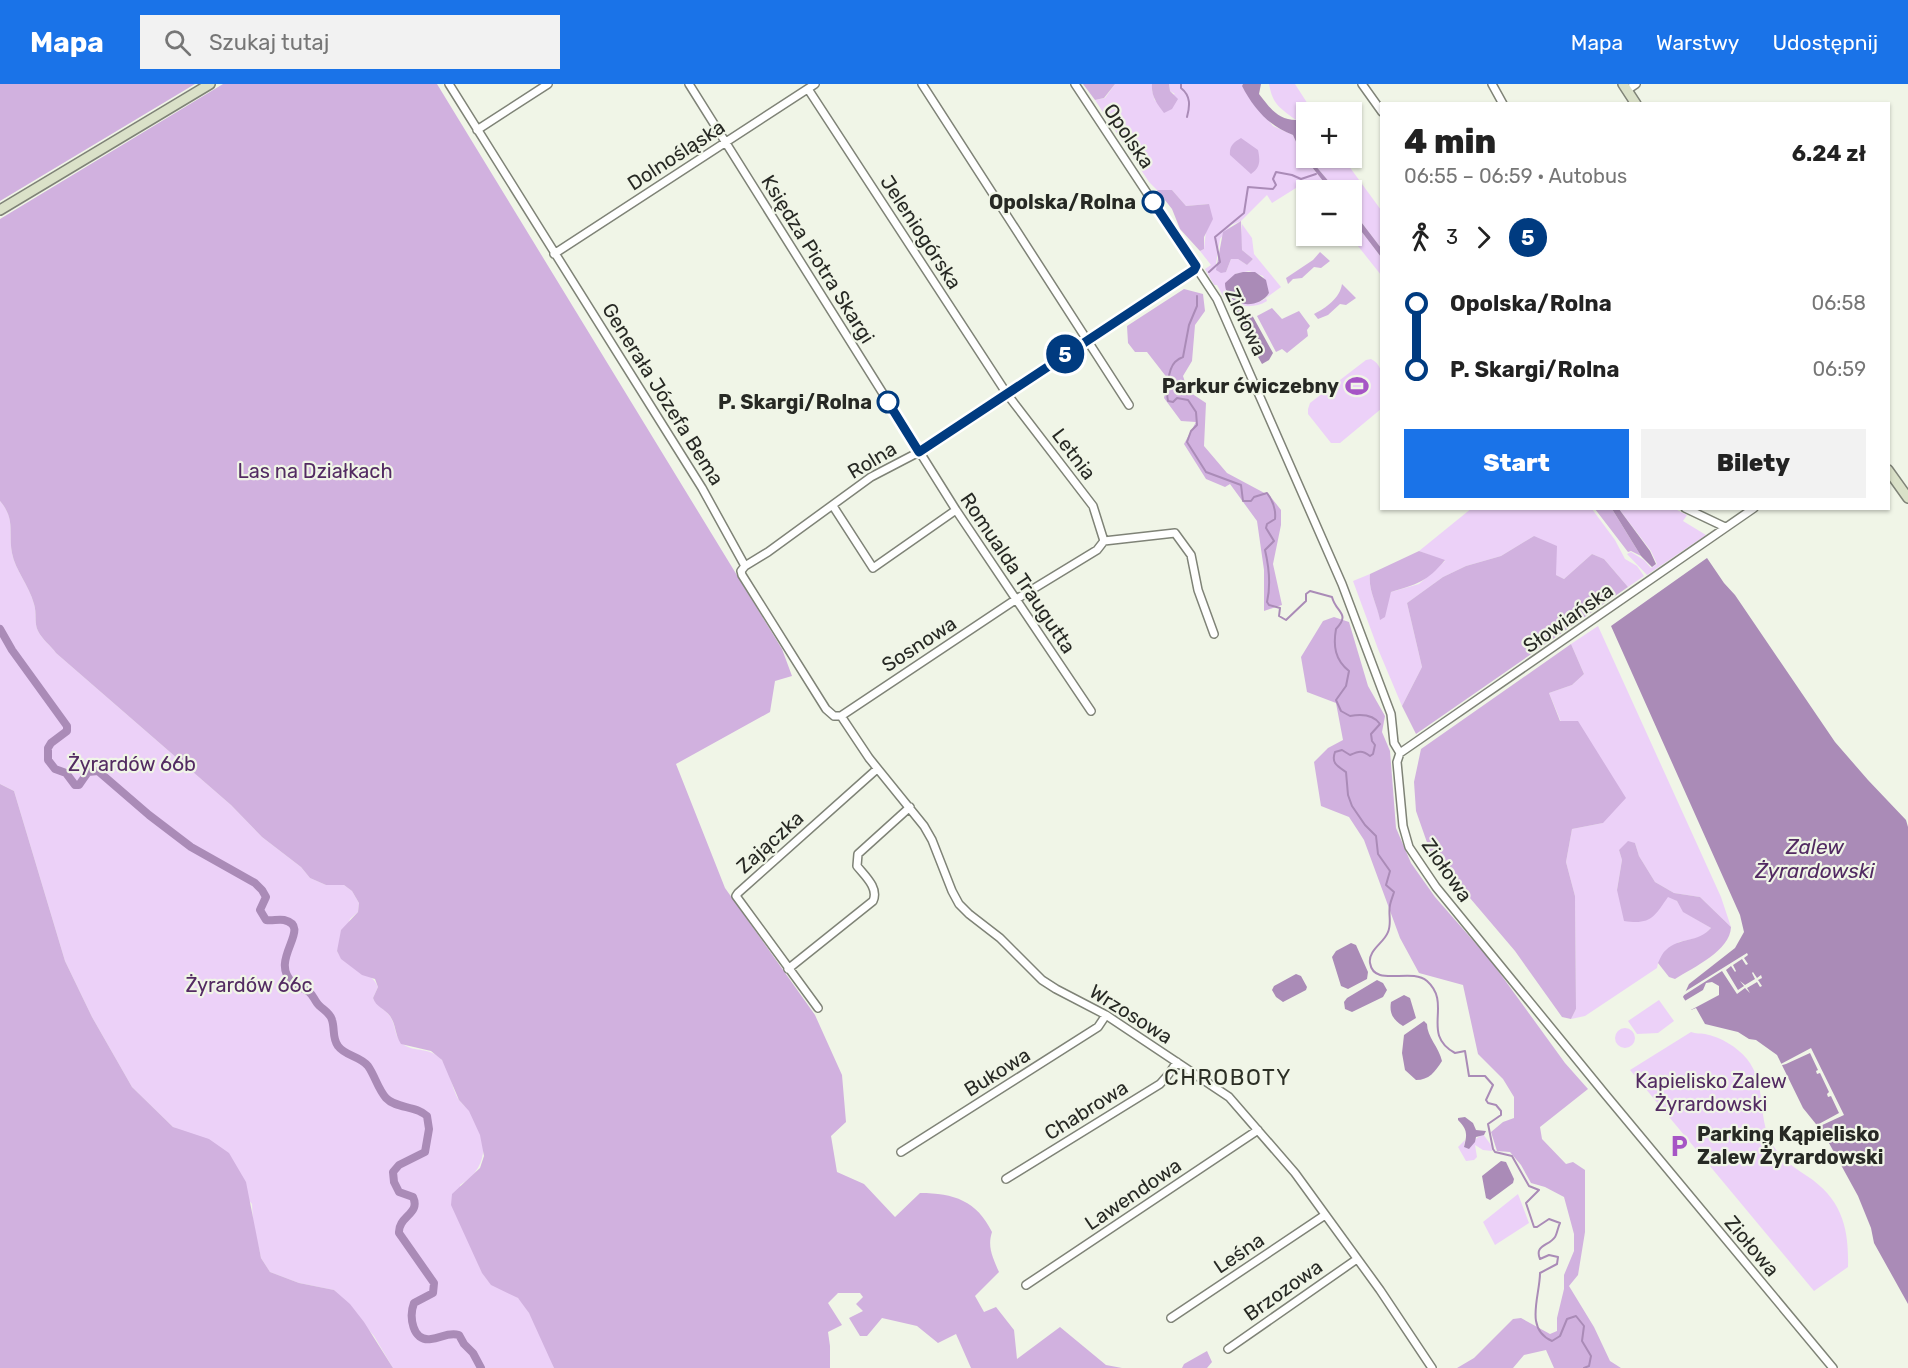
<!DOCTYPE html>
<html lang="pl">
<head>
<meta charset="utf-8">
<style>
  :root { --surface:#fff; --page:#f2f2f2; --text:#222; --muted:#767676; --accent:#1a73e8 }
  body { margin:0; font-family:Rubik,sans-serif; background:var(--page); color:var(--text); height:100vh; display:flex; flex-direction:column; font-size:22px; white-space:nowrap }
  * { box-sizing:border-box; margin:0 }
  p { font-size:20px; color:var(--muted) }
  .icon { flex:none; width:33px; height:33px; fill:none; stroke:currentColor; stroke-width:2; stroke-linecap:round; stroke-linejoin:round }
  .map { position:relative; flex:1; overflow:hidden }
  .drawer { position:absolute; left:1380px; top:18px; width:510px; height:408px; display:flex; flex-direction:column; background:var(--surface); border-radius:0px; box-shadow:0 2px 4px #0004 }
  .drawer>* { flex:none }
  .badge { padding:0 12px; border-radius:20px; font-size:21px; line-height:39px }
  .buttons { position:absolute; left:1296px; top:18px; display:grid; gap:12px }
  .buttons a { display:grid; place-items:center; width:66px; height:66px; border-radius:0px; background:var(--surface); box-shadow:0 2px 4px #0004; font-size:30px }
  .map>.badge { position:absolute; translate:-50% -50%; box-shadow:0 0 0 3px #fff }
  .legs { display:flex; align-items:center; gap:9px; height:66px; padding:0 24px; font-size:20px }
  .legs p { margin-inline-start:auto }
  .head { display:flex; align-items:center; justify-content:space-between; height:102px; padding:0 24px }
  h1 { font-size:33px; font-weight:800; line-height:45px }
  .cta { display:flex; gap:12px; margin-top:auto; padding:12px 24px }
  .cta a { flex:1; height:69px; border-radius:0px; background:var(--accent); color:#fff; font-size:24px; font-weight:800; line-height:69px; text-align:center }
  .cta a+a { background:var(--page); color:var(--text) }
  ul { padding:0 24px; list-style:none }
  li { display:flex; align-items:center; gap:21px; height:66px; font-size:22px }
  li i { display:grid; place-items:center; width:9px; height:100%; margin:0 8px; background:currentColor }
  li i::after { content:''; width:15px; height:15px; margin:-8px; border:4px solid; border-radius:50%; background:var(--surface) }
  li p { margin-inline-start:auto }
  li:first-child i { background:linear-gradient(#0000 50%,currentColor 0) }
  li:last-child i { background:linear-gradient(currentColor 50%,#0000 0) }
  header { display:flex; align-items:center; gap:36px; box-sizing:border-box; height:84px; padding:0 30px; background:var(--accent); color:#fff }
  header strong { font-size:28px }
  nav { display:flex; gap:33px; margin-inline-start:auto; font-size:21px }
  .search { width:420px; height:54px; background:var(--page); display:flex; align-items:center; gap:15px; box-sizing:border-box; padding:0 21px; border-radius:0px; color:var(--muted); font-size:22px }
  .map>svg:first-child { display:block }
  .green { fill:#ecd1f8; fill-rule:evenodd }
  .forest { fill:#d1b1df }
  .water { fill:#aa8bb7 }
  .pier { fill:#f0f5e7 }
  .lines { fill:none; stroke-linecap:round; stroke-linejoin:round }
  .stream { stroke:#aa8bb7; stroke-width:2 }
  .canal { stroke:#aa8bb7; stroke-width:8 }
  .street-casing { stroke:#7f8377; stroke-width:10 }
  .secondary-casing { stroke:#7f8377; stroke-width:12 }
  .street { stroke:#fff; stroke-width:7 }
  .secondary { stroke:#dae1c8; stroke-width:9 }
  .line-1-casing { stroke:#fff; stroke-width:14 }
  .line-1 { stroke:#003b80; stroke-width:9 }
  .stop-1-dot { fill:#fff; stroke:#003b80; stroke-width:3 }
  .labels { text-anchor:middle; stroke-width:4.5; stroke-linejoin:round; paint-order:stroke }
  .street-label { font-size:20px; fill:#272924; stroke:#f0f5e7 }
  .stop-label { font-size:20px; font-weight:bold; fill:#272924; stroke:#f0f5e7; text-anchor:end }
  .poi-label { font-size:20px; font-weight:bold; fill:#272924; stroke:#f0f5e7; text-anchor:end }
  .park-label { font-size:20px; fill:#532b62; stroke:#f0f5e7 }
  .water-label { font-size:21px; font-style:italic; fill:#522a62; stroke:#f0f5e7 }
  .quarter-label { font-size:22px; letter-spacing:1.5px; fill:#2c2f25; stroke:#f0f5e7 }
</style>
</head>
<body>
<header>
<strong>Mapa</strong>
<div class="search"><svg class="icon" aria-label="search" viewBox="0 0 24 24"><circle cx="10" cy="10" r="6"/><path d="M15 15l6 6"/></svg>Szukaj tutaj</div>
<nav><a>Mapa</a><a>Warstwy</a><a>Udostępnij</a></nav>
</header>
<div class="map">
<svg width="1908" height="1284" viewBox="0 0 1908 1284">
  <rect width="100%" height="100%" fill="#f0f5e7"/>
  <path class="green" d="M1115,0H1157H1152V6L1155,17L1175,10L1170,7L1169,0H1243L1242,2L1273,42L1293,51L1301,69L1330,106H1314L1309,100L1304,99L1272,119L1267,111L1241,137L1231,141L1220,155L1216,180L1226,188L1231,175H1238L1247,181L1253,175L1242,166L1241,153L1242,140L1252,154L1254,170L1281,203L1266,214L1267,217C1254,225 1242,222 1227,219L1217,201H1214L1205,185L1211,181L1200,167L1204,165L1209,120L1186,122L1172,106H1157L1149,98L1095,16L1105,14ZM1249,187L1263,192L1269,209L1265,215L1259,218L1235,190Z
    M1269,0H1295L1313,28H1306V71L1301,59L1296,36C1279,23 1273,21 1269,0Z
    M1309,74H1343L1381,126V164L1352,126V106H1336Z
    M1352,135L1381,173V191L1350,152L1352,150Z
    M1371,275C1388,283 1382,309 1381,325L1340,359H1331L1308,330V325L1310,319L1366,276Z
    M0,417C16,436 8,448 12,469C15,486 29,501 34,520C37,529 34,539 38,547C42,555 51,562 56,569L231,721L262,753L301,783L310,794L326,801H344L352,807L359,819L358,828L350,835L337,867C345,885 371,885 378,903L373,914C377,923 387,926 391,934C397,945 394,955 406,962C417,968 427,963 440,974C451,985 451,1004 459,1016C462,1020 466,1023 469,1026C489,1052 490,1084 460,1101C466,1125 471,1172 484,1191C492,1205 506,1205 518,1214C529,1223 550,1269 554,1284H393L374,1252L334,1206L299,1199L270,1188L261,1174L253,1139L252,1120L190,1050L173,1043L132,1003L92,933L65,877L14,707L0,700Z
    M1472,424L1592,425L1615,456L1625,475L1637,482L1644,492L1628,503L1604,475L1592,470L1564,495L1556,491L1534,452L1501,472L1466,482L1443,493L1407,519L1422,583L1402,622L1378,565L1353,497L1370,490C1368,506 1377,520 1380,535L1391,508L1419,500L1445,477L1419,467Z
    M1619,425H1675L1687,431L1683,437L1706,451L1647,491L1627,470L1631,468L1644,476L1651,484L1657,480L1651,467Z
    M1598,542L1721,813L1731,843L1700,813L1674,809L1655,798L1639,772L1635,759L1619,766L1622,776L1617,806L1668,812L1677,817L1684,828L1711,844L1702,853L1679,858L1658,879L1657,884L1585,932L1571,935L1576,925L1575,812L1566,778L1572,745L1603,739L1549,609L1572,601L1584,590L1571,560Z
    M1659,916L1674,937L1658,949L1637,950L1628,937Z
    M1615 954a10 10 0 1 1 20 0a10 10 0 1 1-20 0Z
    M1691,948C1696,950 1700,949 1705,950C1721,953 1737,963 1747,975C1767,1000 1757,1031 1771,1058C1780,1074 1792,1082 1807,1092C1842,1115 1849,1144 1848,1183L1814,1207L1630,986Z
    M1483,1050L1491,1061L1492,1067L1483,1066L1475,1061L1477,1073L1474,1076L1466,1077L1458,1063L1465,1056L1464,1063Z
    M1518,1110L1529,1139L1495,1161L1483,1138Z"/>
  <path class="forest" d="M0,0H195L0,117Z
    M223,0H437L782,565L792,592L775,597L770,628L676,680L725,804L815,931L842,991L846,1038L831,1052L837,1088L864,1100L895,1133L920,1109C954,1109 977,1117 992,1148C987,1163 993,1174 999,1188L975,1212L984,1228L996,1223L1014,1246L1017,1275L1060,1243L1106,1281L1122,1284H971L956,1250L938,1259L917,1242L882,1234L867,1252H860L849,1234L863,1227L856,1220L863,1213L860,1209H838L828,1219L842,1241L828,1248L830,1262V1284H554L529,1229L518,1214L491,1201L482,1189L451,1121L452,1110L480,1084L484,1072L480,1051L469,1027L459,1016L442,976L431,967L401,960C395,951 396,940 390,932C385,925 376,923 373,914L378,903L375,895L362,891L341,875L337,867L341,846L358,828L359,819L352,807L344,801H326L310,794L301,783L262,753L231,721L56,569C51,562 42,555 38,547C34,539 37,529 34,520C29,501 15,486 12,469C8,448 16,436 0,417V135Z
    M1083,0H1115L1104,14L1095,16Z
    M1152,0H1169L1170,7L1178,15L1172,25L1164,29C1157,20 1151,12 1152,0Z
    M1241,54L1258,66C1260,76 1261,83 1251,90L1230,71C1229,62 1234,58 1241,54Z
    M1172,106L1186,122L1209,120L1213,135L1204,153V165L1200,167L1180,145L1172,125L1157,106Z
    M1241,137L1242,166L1253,175L1247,181L1238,175H1231L1226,188L1221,189L1216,186L1223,148Z
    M1320,168L1330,177L1321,184L1314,183L1302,194L1293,195L1288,200L1286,194L1313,176Z
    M1342,200L1356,214L1346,221L1340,220L1328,231L1318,235L1314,230C1326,224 1340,214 1342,200Z
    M1184,205L1203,210L1205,227L1195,241L1192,277L1183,292L1188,307L1206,319L1204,362L1227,389L1270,412L1281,426V441L1273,480L1282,521L1264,527V486L1257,437L1230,400L1225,403L1206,395L1184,360L1196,338L1181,337L1164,314L1168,295L1147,268H1135L1128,259L1127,242Z
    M1272,224L1282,235L1299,227L1310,242L1307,246L1308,252L1287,269L1282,265L1276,268L1257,232Z
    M1595,425H1612L1641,472L1631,467L1628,468Z
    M1534,452L1557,462L1556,491L1564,495L1592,470L1604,475L1628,503L1416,650L1402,622L1422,583L1407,519L1443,493L1466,482L1501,472Z
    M1419,467L1445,476C1427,498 1417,500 1391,508L1385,533L1380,536C1377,520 1368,506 1370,490Z
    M1334,533L1349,538L1368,602L1385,632L1382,648L1390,667L1396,744L1411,779L1435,813L1491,877L1565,979L1588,1005L1540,1043L1542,1055L1566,1080L1573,1078L1585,1086V1148L1578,1191L1569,1202L1594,1243L1610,1277L1621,1284H1554L1546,1266L1524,1271L1513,1284H1457L1474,1274L1513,1235L1521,1234L1550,1250L1557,1247V1234L1564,1205V1191L1574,1167V1150L1564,1113L1545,1103L1531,1099L1521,1081L1510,1068L1497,1067L1491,1048L1503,1038L1514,1034V1013L1503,995L1478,970L1463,901L1419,889L1400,854L1364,756L1349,733L1321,722L1314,678L1328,664L1343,656L1336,619L1307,608L1301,573L1323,537Z
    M1571,560L1584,590L1572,601L1549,609L1560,637H1578L1626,714L1603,739L1572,745L1566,778L1575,812L1576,925L1571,935L1562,933L1515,867L1430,767L1416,727L1414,698L1421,665Z
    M0,700L14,707L65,877L92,933L132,1003L173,1043L209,1055L229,1069L246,1098L261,1174L270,1188L299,1199L334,1206L350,1220L364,1238L393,1284H0Z
    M1628,757L1635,759L1639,772L1655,798L1674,809L1700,813L1731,843C1730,867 1694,883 1675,895L1669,893L1658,879C1660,875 1662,869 1666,866C1679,853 1698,859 1711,844L1683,828L1677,817L1668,813C1654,833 1651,841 1624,837L1617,806L1622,776L1619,766Z
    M1207,1267L1212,1278L1207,1284H1182L1184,1280Z"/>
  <path class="water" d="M1243,0H1261L1259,10C1270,24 1278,36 1296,36L1302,42L1305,53L1301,59L1306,74H1309L1336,106H1330L1301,69L1293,51C1269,42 1254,25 1242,2Z
    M1352,126L1381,164V173L1352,135Z
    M1243,188H1255L1266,196L1269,209C1258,227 1225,223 1225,199L1235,190Z
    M1235,225L1252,231L1273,269L1269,276L1262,280L1235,232Z
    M1612,425H1619L1650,467L1656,480L1652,483L1641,472Z
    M1707,474L1724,499L1735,511L1835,658L1868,696L1906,736L1908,743V1220L1874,1159L1871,1144L1858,1112L1824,1050L1803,1024L1777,971L1756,956L1749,955L1738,948L1705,940L1696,924L1691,926L1683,913L1689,900L1735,864L1744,848L1740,831L1611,542Z
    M1351,859L1356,861L1368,888L1367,895L1348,905L1341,902L1332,873L1336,867Z
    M1296,890L1301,892L1307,903L1306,906L1283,918L1276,913L1272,906L1274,902Z
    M1377,896L1383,899L1387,906L1383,913L1352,928L1345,925L1344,918L1347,914Z
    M1404,911L1410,914L1416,934L1403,942C1393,936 1389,929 1391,918Z
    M1424,937L1427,940C1427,953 1439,963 1442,977C1435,988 1429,996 1416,996L1405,986L1402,969L1404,951Z
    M1465,1033L1473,1039L1476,1046L1486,1047L1484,1051L1476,1053L1475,1058L1469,1065L1464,1063C1467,1051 1468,1046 1458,1036V1034Z
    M1501,1077L1506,1078L1514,1095L1513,1099L1490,1116L1486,1114L1482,1092Z"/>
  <path class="pier" d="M1747,869L1748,871L1744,874L1748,880L1746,881L1742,875L1733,881L1736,887L1735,888L1731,882L1726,886L1738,906L1744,902L1740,897L1745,901L1755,895L1752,889L1753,888L1757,894L1761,891L1762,894L1758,896L1762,902L1760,903L1757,898L1747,904L1750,909L1745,904L1737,910L1722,887L1681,913V910Z
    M1712,898L1719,902V911L1689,927L1683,918L1703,906L1706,899Z
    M1811,964L1844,1031L1818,1043L1817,1041L1839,1029L1831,1012L1828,1013L1827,1010L1829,1008L1820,989L1817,990L1816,987L1818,986L1810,969L1786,980L1779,982V981Z"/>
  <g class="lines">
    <path class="stream" d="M1181,0V4C1191,12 1190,22 1187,33
      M1209,188L1220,178L1215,153L1244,129L1248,103L1273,105L1276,101L1273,95L1276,88L1292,91L1301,95L1316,90
      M1197,212V222L1189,241L1183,273C1180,274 1177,276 1175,278C1168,285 1166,308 1168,317L1173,318L1177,314L1188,316L1196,328L1197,341L1191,347L1187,358L1206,388L1241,401L1243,417H1251L1254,413L1267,409C1273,417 1276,426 1275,435L1267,440L1266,444L1274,457L1265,466C1269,483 1271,501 1267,518L1269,521L1280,524L1279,532L1286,536L1306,517V510L1310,507L1332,513C1336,529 1351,529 1336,545C1333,562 1335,576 1349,587L1346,602L1336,616L1341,627L1350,632C1361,630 1373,630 1380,640L1371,650L1372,657L1375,661L1373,670L1370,672C1362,666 1359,667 1350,671L1342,666L1335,668C1331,679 1337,682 1346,688L1348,711L1352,722L1365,741L1376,752L1378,770L1390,787L1386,801L1394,808C1393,812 1391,816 1390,821C1388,830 1392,839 1388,848C1384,859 1368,866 1370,879C1374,904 1411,883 1427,897C1453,920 1420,950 1455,969L1465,967L1469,992H1485L1493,1001L1486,1016L1488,1019L1496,1021L1501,1027V1031L1488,1040L1493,1065L1495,1068L1512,1072L1529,1102L1539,1106L1526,1119L1534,1143H1537L1549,1135L1560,1139C1558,1143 1557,1150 1555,1153C1549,1162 1534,1161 1540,1175L1549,1171L1558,1173L1557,1180L1540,1189C1540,1212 1524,1245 1552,1257L1560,1252L1567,1235L1576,1232L1584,1242L1582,1257L1591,1272L1589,1282L1584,1284"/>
    <path class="canal" d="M0,545L12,566L67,642V647L51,659L48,664V676L55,685L66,689L75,701H79L88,688L98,687L149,731L191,763L255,799L262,806L266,813L260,826L266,836C272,837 278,835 284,836C314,843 267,876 293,899C298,903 304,904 309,908C313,911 314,915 317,919C321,925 330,928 332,936C335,945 332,954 338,962C345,972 360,972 368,982C375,992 378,1005 386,1014C396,1025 416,1021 427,1032L429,1045L425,1068L399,1081L393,1088L394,1098L399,1108L413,1113C421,1130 398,1132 399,1149L434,1199L433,1209L414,1219C409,1232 412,1258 431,1255C441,1254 448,1248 459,1251L464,1260L473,1269L481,1284"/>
    <g class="street-casing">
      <path id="street" d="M449,0L702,404L745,482
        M689,0L956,426L1091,627
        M922,0L1129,321
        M1075,0L1217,215L1342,500L1391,630L1394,659L1400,669L1397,678L1403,742L1409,763L1436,803L1605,1010L1833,1284
        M1362,0L1382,28
        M1492,0L1503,20
        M808,5L1007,310L1093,422L1104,457
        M1627,6L1636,0
        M477,46L548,0
        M554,170L815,0
        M833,422L873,484L956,426
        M1685,424L1725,443
        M1104,457L1175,449L1191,471L1198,506L1214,550
        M745,482L768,468L871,393L919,368L1189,190L1194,186L1196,181
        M745,482L741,487L742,491L826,625L834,632H841
        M841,632L869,674L924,742L932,756L952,807L959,820L969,830L1000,854L1042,896L1056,905L1106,931L1229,1013L1295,1089L1380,1206L1432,1284
        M841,632L1015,516L1097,466L1104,457
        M1400,669L1754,424
        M788,885L873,817C879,804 865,792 857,782L858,770L910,723
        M818,924L736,812L738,809L877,685
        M901,1068L1098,943L1106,931
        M1006,1095L1160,1000L1168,991L1177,978
        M1026,1201L1258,1046
        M1171,1234L1325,1131
        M1228,1265L1357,1175"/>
    </g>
    <g class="secondary-casing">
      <path id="secondary" d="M1623,0L1636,20
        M0,126L210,0
        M1888,386L1908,414"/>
    </g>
    <use href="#street" class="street"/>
    <use href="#secondary" class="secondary"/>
  </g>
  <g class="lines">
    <g class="line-1-casing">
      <path id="line-1" d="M888,318L919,368L1194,186L1196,182L1153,118"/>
    </g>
    <use href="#line-1" class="line-1"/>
  </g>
  <defs>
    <g id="stadium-bare" transform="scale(1.8)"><path d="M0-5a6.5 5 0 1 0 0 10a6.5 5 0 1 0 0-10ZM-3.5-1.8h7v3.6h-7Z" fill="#a655c5" stroke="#f0f5e7" stroke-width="2.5" paint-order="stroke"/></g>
    <g id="parking-bare" transform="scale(1.8)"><path d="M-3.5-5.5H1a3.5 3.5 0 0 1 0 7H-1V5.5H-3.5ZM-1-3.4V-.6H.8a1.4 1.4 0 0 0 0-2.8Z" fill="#a655c5" stroke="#f0f5e7" stroke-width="2.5" paint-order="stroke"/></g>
  </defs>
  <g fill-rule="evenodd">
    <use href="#stadium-bare" x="1357" y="302"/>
    <use href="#parking-bare" x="1679" y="1062"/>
  </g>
  <g class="stop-1-dot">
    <circle cx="1153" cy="118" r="10"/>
    <circle cx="888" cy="318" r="10"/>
  </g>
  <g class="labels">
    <g class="street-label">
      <text transform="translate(1129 52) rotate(56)" y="7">Opolska</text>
      <text transform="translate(676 71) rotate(-33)" y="7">Dolnośląska</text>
      <text transform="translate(921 148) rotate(57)" y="7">Jeleniogórska</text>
      <text transform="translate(818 175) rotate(58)" y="7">Księdza Piotra Skargi</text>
      <text transform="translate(1246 238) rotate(65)" y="7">Ziołowa</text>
      <text transform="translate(663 310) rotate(58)" y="7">Generała Józefa Bema</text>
      <text transform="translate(1074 370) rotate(53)" y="7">Letnia</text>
      <text transform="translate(872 376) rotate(-31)" y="7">Rolna</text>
      <text transform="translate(1018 489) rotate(56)" y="7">Romualda Traugutta</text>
      <text transform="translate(1568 534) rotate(-35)" y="7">Słowiańska</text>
      <text transform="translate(919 560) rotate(-33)" y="7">Sosnowa</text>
      <text transform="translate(770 758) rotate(-42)" y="7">Zajączka</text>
      <text transform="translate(1447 786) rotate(55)" y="7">Ziołowa</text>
      <text transform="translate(1131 930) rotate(32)" y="7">Wrzosowa</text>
      <text transform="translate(997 988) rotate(-32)" y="7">Bukowa</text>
      <text transform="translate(1086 1026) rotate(-32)" y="7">Chabrowa</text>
      <text transform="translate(1133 1110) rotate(-34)" y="7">Lawendowa</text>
      <text transform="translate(1752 1162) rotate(50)" y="7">Ziołowa</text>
      <text transform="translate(1239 1169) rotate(-34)" y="7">Leśna</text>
      <text transform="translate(1283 1206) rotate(-35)" y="7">Brzozowa</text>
    </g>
    <g class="stop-label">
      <text x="1136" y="125">Opolska/Rolna</text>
      <text x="872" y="325">P. Skargi/Rolna</text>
    </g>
    <g class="poi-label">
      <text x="1339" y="309">Parkur ćwiczebny</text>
      <text x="1697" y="1057" text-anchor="start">Parking Kąpielisko<tspan x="1697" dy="23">Zalew Żyrardowski</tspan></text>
    </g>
    <g class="park-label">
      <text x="315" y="394">Las na Działkach</text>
      <text x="132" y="687">Żyrardów 66b</text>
      <text x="249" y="908">Żyrardów 66c</text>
      <text x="1711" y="1004">Kapielisko Zalew<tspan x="1711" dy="23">Żyrardowski</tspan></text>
    </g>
    <g class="water-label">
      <text x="1815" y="770">Zalew<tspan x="1815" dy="24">Żyrardowski</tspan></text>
    </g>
    <g class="quarter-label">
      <text x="1228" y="1001">CHROBOTY</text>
    </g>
  </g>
</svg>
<div class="buttons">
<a>+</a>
<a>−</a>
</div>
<b class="badge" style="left:1065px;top:270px;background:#003b80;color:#fff">5</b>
<section class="drawer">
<div class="head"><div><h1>4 min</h1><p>06:55 – 06:59 · Autobus</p></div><b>6.24 zł</b></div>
<div class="legs"><svg class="icon" aria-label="walk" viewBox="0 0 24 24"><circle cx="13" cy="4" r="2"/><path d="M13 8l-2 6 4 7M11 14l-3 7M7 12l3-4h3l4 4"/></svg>3<svg class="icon" aria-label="forward" viewBox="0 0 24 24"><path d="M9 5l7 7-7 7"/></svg><b class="badge" style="background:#003b80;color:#fff">5</b></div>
<ul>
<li><i style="color:#003b80"></i><b>Opolska/Rolna</b><p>06:58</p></li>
<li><i style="color:#003b80"></i><b>P. Skargi/Rolna</b><p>06:59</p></li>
</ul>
<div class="cta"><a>Start</a><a>Bilety</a></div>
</section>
</div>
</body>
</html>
